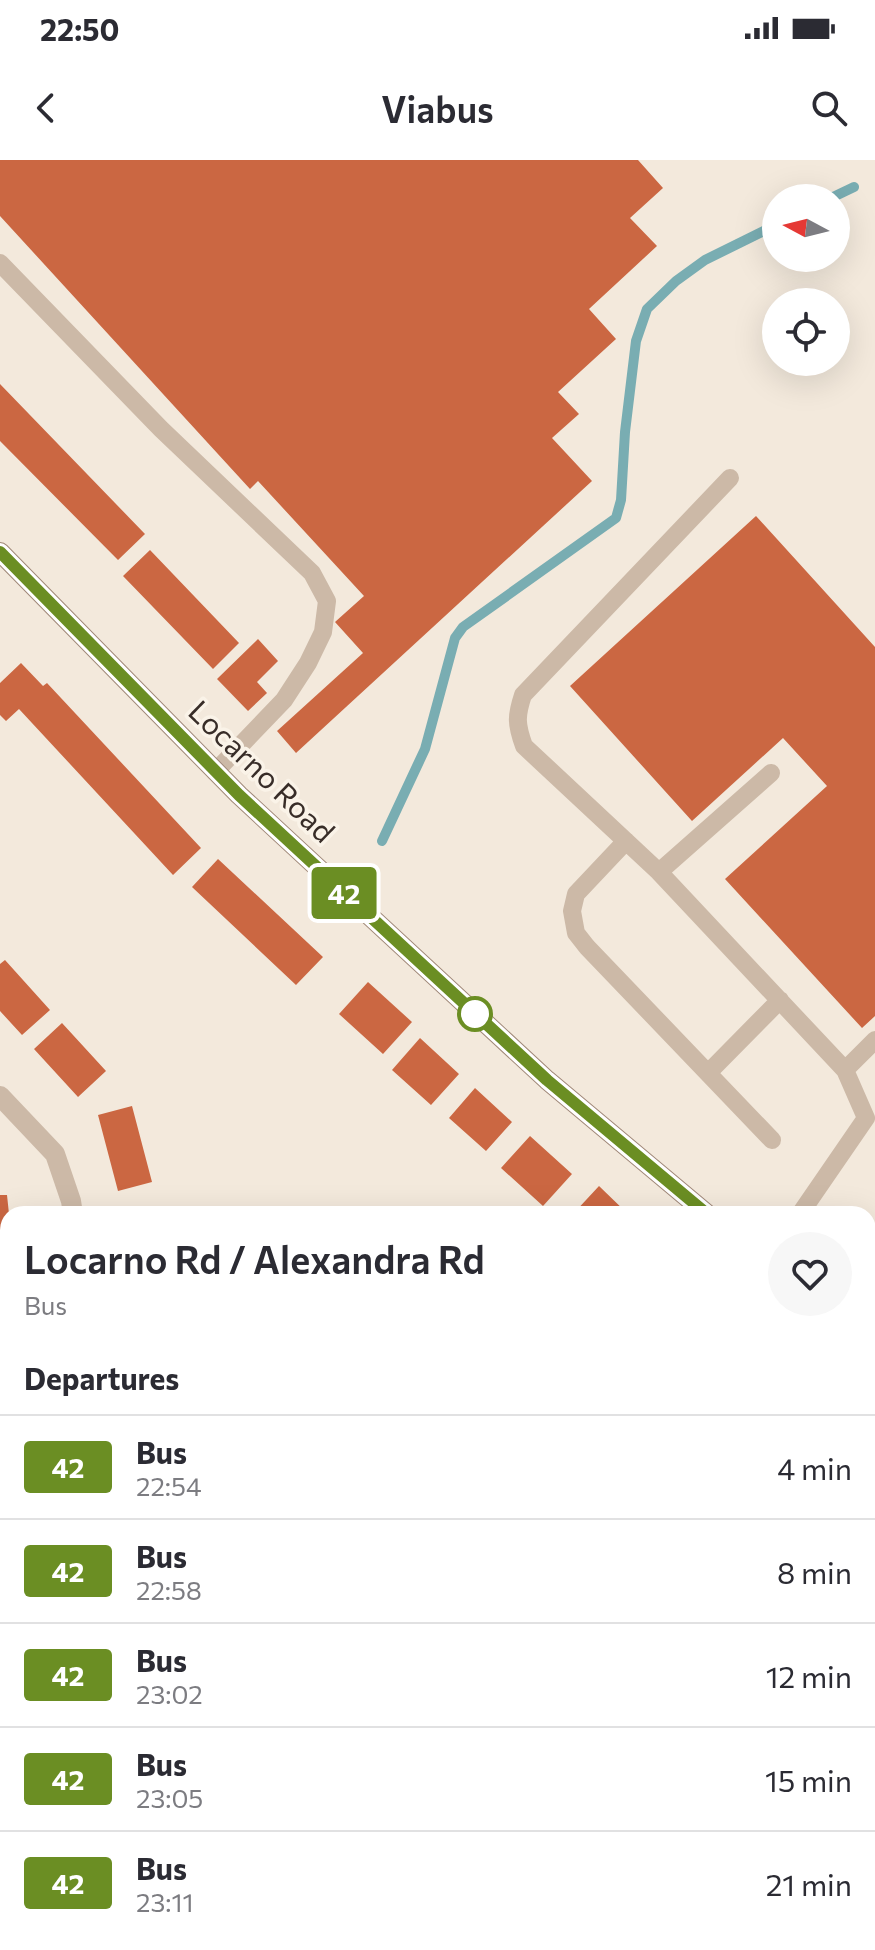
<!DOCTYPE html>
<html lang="en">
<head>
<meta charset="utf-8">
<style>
  :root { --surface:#fff; --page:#f7f7f7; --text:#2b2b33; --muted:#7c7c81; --line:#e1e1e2 }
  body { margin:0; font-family:Commissioner,sans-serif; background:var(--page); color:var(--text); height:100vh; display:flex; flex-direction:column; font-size:30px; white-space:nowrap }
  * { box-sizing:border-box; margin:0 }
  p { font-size:26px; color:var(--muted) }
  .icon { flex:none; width:44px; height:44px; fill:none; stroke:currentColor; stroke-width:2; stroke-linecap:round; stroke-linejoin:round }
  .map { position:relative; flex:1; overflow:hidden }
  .sheet { position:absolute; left:0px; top:1046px; width:876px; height:744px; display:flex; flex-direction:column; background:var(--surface); border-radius:24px 24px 0 0; box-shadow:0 8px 32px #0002 }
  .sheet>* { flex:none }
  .badge { padding:0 16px; border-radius:6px; font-size:28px; line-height:52px }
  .needle { width:52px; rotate:277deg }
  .fabs { position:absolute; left:762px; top:24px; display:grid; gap:16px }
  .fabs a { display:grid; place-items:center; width:88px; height:88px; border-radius:50%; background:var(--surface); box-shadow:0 8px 32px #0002; font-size:40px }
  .map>.badge { position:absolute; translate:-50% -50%; box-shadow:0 0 0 4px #fff }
  h2 { padding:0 24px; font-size:30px; line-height:72px }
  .round { display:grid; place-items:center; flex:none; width:84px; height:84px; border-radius:42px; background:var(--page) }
  .headline { display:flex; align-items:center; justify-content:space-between; height:136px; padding:0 24px }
  h1 { font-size:38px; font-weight:600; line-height:60px }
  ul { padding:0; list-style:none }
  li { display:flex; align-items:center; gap:24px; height:104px; padding:0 24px; border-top:2px solid var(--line) }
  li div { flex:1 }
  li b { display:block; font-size:30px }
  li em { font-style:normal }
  li .badge { min-width:88px; font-weight:700; text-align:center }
  .status { display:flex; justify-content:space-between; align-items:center; height:56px; padding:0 40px; background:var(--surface); direction:ltr }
  .status svg { height:22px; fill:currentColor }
  header { display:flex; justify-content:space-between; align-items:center; height:104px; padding:0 24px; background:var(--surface); font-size:36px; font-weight:600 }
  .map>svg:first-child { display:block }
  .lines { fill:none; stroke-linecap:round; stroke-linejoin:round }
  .stream { stroke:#79adb2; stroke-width:10 }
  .building { fill:#cb6742 }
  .lane { stroke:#ccb9a7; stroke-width:18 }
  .street { stroke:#ccb9a7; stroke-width:20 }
  .secondary { stroke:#a08878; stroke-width:20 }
  .rail { stroke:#382d28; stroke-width:6; stroke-dasharray:2 6; stroke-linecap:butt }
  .line-casing { stroke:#fff; stroke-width:18 }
  .line { stroke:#6b8e23; stroke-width:12 }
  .stop-dot { fill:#fff; stroke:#6b8e23; stroke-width:4 }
  .labels { text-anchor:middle; stroke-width:7; stroke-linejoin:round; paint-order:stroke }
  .street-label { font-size:30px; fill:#382d28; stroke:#faf3e8 }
</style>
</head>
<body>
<div class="status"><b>22:50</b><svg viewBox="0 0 49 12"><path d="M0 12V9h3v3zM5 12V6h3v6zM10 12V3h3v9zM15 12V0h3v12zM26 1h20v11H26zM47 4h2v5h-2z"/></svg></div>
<header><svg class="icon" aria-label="back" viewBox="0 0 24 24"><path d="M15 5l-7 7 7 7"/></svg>Viabus<svg class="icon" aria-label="search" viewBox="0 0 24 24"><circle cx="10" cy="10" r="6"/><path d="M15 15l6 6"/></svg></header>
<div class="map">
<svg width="875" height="1790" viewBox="0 0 875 1790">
  <rect width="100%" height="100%" fill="#f3e9dc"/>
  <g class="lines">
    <path class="stream" d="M831,38L854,27
      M382,681L425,589L455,478L463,467L616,358L621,340L625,272L636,181L647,149L676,121L705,100L776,65"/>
  </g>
  <path class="building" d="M0,0H638L663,28L630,58L657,86L589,149L616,179L558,232L579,254L552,278L592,321L296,593L277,571L363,493L335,462L364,436L258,321L250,329L0,56Z
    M0,224L145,374L118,400L0,281Z
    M756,356L875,487V856L862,868L725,719L827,626L783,578L692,661L570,526Z
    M150,390L239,483L213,509L123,416Z
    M258,479L278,501L257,522L267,533L248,551L217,519Z
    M21,503L43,526L47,523L201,688L173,715L19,549L6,561L0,555V523Z
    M218,699L323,797L296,825L192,727Z
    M5,800L50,850L22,875L0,851V804Z
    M368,822L412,862L383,894L339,854Z
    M62,863L106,911L78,937L34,889Z
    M420,878L459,914L431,945L392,910Z
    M475,928L512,962L486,991L449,958Z
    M132,946L152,1022L118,1031L98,955Z
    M530,976L572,1014L543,1046L501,1008Z
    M599,1026L628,1054H573Z
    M0,1035H7L9,1054L8,1105H0Z
    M158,1047V1054H124V1051Z
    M0,1216H8V1255H0Z
    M8,1379V1417H3L0,1380Z
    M0,1541H8V1588L0,1589Z"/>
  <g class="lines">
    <path class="lane" d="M0,103L161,269L312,413L327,441L323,472L308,503L284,540L215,612
      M730,318L523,535C516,556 516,564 524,586L659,712L845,910L866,958L800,1054
      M626,681L576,734L572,751L576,773L587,787L772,980
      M659,712L771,613
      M845,910L875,880
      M708,913L780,840
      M404,1782L414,1790
      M448,1790L456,1782"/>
    <path class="street" d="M0,936L55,994L71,1041L73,1054
      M0,1174L8,1173
      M0,1497L8,1495
      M176,1790L182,1782"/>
    <path class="secondary" d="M0,392L239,635L547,920L707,1054
      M868,1151L875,1145
      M868,1764L875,1757
      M836,1790L849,1782"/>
    <path class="rail" d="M868,1571L875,1564
      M868,1596L875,1588
      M641,1790L650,1782
      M665,1790L673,1782"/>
  </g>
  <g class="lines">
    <g class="line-casing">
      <path id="line" d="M0,392L239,635L547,920L707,1054"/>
    </g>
    <use href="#line" class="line"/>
  </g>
  <circle class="stop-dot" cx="475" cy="854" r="16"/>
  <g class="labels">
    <g class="street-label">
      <text transform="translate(261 612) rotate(44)" y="10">Locarno Road</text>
    </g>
  </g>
</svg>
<div class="fabs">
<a><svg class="needle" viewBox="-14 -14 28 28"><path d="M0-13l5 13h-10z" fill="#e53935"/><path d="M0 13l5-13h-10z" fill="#7c7c81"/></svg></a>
<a><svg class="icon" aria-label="locate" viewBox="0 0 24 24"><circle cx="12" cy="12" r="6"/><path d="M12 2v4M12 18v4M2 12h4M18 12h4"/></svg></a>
</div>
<b class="badge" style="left:344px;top:733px;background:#6b8e23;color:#fff">42</b>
<section class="sheet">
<div class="headline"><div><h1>Locarno Rd / Alexandra Rd</h1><p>Bus</p></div><a class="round"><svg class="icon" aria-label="heart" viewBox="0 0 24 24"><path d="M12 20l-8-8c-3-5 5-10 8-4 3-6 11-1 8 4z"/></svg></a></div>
<h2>Departures</h2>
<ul>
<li><span class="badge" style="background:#6b8e23;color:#fff">42</span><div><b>Bus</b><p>22:54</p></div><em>4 min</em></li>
<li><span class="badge" style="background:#6b8e23;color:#fff">42</span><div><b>Bus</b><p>22:58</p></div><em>8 min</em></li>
<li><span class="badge" style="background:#6b8e23;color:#fff">42</span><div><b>Bus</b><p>23:02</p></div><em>12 min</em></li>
<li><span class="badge" style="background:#6b8e23;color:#fff">42</span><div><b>Bus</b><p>23:05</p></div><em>15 min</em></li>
<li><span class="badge" style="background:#6b8e23;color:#fff">42</span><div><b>Bus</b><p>23:11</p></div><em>21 min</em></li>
</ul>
</section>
</div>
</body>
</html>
